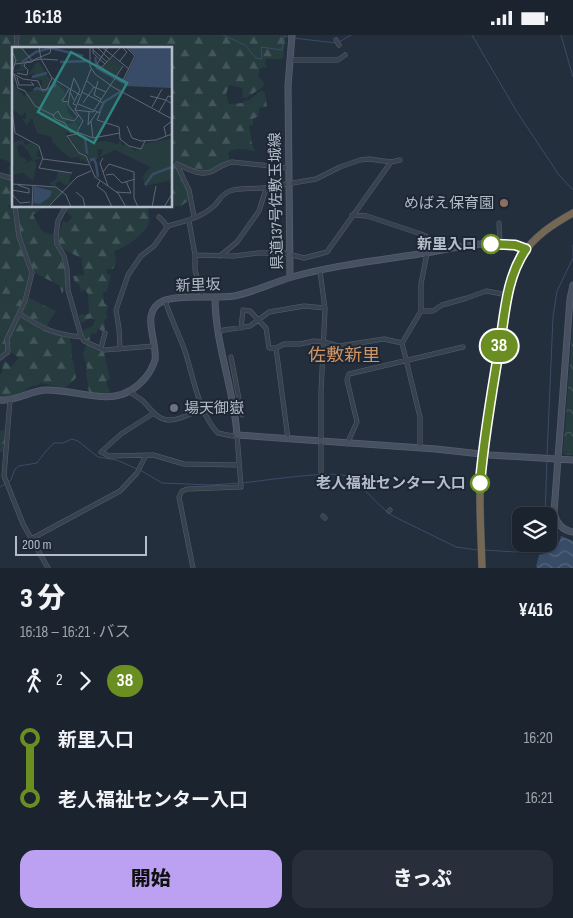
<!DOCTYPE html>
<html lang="ja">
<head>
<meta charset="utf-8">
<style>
  :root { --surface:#1b232e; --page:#282f3a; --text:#f1f3f6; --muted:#a0a4aa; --line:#39404a; --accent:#bca0f2 }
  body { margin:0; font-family:"Sofia Sans Condensed","Noto Sans JP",sans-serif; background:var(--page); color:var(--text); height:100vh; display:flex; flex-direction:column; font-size:19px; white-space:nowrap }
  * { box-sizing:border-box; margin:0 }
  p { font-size:16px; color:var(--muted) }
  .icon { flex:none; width:28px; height:28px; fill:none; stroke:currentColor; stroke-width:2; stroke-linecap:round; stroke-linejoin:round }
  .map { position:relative; height:533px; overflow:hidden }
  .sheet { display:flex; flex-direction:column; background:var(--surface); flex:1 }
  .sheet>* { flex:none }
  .badge { padding:0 10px; border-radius:16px; font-size:18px; line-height:32px }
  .fabs { position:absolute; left:512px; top:472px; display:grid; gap:10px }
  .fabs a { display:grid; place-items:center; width:45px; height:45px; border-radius:10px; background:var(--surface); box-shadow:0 1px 4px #0004,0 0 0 1px var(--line); font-size:25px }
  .scale { position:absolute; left:15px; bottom:12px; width:132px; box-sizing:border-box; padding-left:5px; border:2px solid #b4bcc9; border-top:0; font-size:14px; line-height:18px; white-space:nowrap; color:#b4bcc9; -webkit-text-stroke:4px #1d2633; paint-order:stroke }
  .map>.badge { position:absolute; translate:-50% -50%; box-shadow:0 0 0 2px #fff }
  .legs { display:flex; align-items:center; gap:8px; height:55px; padding:0 20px; font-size:16px }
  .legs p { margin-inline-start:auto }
  .head { display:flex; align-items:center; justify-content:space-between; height:85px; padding:0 20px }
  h1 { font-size:28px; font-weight:800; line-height:38px }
  .primary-button { display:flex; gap:10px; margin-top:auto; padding:10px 20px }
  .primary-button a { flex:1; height:58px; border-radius:15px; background:var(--accent); color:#111; font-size:20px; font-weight:800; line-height:58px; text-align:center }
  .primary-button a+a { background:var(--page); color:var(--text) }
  ul { padding:0 20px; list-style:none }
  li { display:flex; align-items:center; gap:18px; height:60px; font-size:19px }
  li i { display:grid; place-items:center; width:8px; height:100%; margin:0 6px; background:currentColor }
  li i::after { content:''; width:12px; height:12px; margin:-6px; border:4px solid; border-radius:50%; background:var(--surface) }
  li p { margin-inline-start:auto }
  li:first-child i { background:linear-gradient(#0000 50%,currentColor 0) }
  li:last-child i { background:linear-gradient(currentColor 50%,#0000 0) }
  .status { display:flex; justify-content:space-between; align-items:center; height:35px; padding:0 25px; background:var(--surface); direction:ltr }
  .status svg { height:14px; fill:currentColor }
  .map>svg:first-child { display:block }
  .forest { fill:url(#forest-firs) }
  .park { fill:url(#park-crowns) }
  .water { fill:url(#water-waves) }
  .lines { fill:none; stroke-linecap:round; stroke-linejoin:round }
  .stream { stroke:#394c67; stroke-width:1 }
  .street-casing { stroke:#565f6c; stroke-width:5 }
  .secondary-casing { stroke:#565f6c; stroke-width:7 }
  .highway-casing { stroke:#434c59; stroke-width:8 }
  .street { stroke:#38414e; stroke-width:4 }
  .secondary { stroke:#465061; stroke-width:5.5 }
  .highway { stroke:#746855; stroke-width:7 }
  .line-1-casing { stroke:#fff; stroke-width:11 }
  .line-1 { stroke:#6b8e23; stroke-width:8 }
  .education-dot { fill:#8d6e63; stroke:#1d2633; stroke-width:2 }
  .stop-1-dot { fill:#fff; stroke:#6b8e23; stroke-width:2.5 }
  .worship-dot { fill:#6b7280; stroke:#1d2633; stroke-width:2 }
  .labels { text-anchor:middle; stroke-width:4; stroke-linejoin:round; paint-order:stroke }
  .street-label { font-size:15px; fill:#b4bcc9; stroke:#1d2633 }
  .poi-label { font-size:15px; fill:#b4bcc9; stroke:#1d2633; text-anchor:end }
  .stop-label { font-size:15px; font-weight:bold; fill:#b4bcc9; stroke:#1d2633; text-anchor:end }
  .quarter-label { font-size:18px; fill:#d59563; stroke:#1d2633 }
  .inset-river { fill:none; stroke:#394c67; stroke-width:2.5 }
  .inset-road { fill:none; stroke:#5e6776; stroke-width:1 }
  .view { fill:#308480; fill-opacity:0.15; stroke:#308480; stroke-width:2.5 }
  .inset-edge { fill:none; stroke:#b4bcc9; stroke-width:2.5 }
</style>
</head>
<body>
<div class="status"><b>16:18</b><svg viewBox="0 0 49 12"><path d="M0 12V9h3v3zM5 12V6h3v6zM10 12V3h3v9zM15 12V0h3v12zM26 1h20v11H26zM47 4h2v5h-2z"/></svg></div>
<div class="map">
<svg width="573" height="533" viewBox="0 0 573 533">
  <defs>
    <pattern id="forest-firs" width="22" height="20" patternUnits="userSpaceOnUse" patternTransform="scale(1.25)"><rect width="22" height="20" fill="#263c3f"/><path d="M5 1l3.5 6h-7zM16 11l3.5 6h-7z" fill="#435659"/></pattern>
    <pattern id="park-crowns" width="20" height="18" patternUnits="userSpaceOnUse" patternTransform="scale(1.25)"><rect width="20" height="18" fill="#263c3f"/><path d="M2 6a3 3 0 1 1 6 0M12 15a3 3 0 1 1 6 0" fill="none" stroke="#435659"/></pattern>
    <pattern id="water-waves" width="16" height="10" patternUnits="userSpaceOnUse" patternTransform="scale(1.25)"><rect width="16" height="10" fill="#394c67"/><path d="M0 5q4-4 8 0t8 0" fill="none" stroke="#53647b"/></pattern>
  </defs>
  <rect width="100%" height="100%" fill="#242f3e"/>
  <path class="forest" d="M0,0H15L14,14V141L9,140L10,127L0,123Z
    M18,0H286L283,24H266L265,28L267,32L260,33L258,41L264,48L263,52L246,63L242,62L243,53L229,50L226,59L229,69L243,68L244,66L249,65L262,55L265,59L267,72L259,73V81L253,84V90L249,91L252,109L255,116C246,115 235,111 228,118L230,125C222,127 217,133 209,136C198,139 180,131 171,124V14H18Z
    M171,127C181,135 188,153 189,165L181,171H171Z
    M0,142L14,146L12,152L13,166L8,171L10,174H13L18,202L30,237V243L24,265L5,303L7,317L0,321Z
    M17,171H45L33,180L42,196L52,200C60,220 72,238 62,259L60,251C52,246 43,243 36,238C23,229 18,186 17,171Z
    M69,171H148C148,176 150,183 149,188C145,199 124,214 114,216L116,226L113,234H107L106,238L111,240L107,256L103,258L104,268L108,271L106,278L107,283L104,285L105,294L103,297L98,293L96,298L91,299L90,305H86L82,296L93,291L95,285L91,283L81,288L79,280L89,279L88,259L85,255L81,256L79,249L75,247L73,241L84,240L81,223L61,213L57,200L61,194L63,186L67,188L72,182L66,176Z
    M29,263L56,276L45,293L22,279Z
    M21,281L50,298L69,303C74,312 70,315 72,323C74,330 75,336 76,343L65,353C56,352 49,349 40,348L38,350L29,352C23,360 10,362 0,363V339L2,338L3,328L5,326L11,332L19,323L10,316L9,301Z
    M86,310L95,312L104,318L110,343L106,347L110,357L108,358H89L86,336L87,332L83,319Z
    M6,394L4,417H0V396Z"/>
  <path class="park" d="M573,288V420H565L563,418Z"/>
  <path class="water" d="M561,501L573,506V533H538L536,532L539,520C552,516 558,515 561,501Z"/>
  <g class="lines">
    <path class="stream" d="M223,0L245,10L256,23L262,24L261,12L282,15L284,1L289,2
      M472,0L517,77L559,140L573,155
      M561,0L573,42
      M293,3L336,8
      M339,7L351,0
      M573,210V222
      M547,421L553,282L557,256L573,223
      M140,435L162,448L211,450L238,448
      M242,448C261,446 333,435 346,441C364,450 376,470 393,481L456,512L477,515
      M0,452L11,445L15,434L19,431L37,428C42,421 49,412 54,408H63L72,404L78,406L98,422L117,425L137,434
      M545,481L547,425
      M549,497L558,507
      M484,515L516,517L539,511L554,514"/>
    <g class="street-casing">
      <path id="street" d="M336,5L339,10
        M16,14L17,0
        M289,25H338L345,20
        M177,129C188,134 200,142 213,136C219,132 224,129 232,127L289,133
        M177,130L189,155L194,182
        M0,140L14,144
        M14,150V157
        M66,171L58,186L56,200L57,209L64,221L67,234L68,255L81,301L84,306L104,315L154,311
        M352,180L367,181L421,199L439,207L445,215
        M159,182L164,187L167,192
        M189,186L195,220
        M499,188L500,208
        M220,221L237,207L259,176L265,157L269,152L316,144L340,132L360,125L369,124L391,127L400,125
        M320,236L325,274L321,357V437
        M203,263L195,235V220L234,221L258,218H284L304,223L327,217L391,127
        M165,265C170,282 179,299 185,316C193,341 199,379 218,398L232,401L237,400L241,452L187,454L182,456L179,462L193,533
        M421,276H433L442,270L467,263L486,256L508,260
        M20,279C44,294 52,299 82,302
        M241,293L243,275L250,276L266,293L269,313H276L284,309H300L314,306L324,307L339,311L384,304L402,308
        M218,296L250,291L269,277L304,271L325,273
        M101,313L105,298
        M276,313L288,404
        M120,314L119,294L116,275L128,240L141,221L154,211L168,191C184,186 201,183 214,171C220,165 221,159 230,156C242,152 255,155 269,152
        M231,322L242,380
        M0,323L8,317L7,304L25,266L32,238L19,202L15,171
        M130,357C134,360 139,363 143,366C150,373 157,385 169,385C179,386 193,377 203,374
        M10,365L4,441L23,489L48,533
        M154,378L121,399L101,417L109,421L153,420L184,429L239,430
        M347,409L357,387L347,345L349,339L463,312
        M420,413V382L402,308L421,276V249L427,218
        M389,476L390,475
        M323,481L325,483
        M31,504L120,456L137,438L146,420"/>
    </g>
    <g class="secondary-casing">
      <path id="secondary" d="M290,242L288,51L292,0
        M573,250L570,264L554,477C556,488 562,495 573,497
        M215,262C215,309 234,354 237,400L436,414L490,420L573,425
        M0,365C15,367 31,355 47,355C85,355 117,377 146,342C150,337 153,331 155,325C158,306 139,277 163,266C177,259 216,264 234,261C254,257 272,248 292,242C335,230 381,225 426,218C450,214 476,207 501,208C509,209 518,210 526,214"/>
    </g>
    <g class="highway-casing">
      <path id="highway" d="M482,533C481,495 478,457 482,419C487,379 495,339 501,299C506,274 507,244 521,222C533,202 553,189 573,178"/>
    </g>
    <use href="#street" class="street"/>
    <use href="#secondary" class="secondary"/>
    <use href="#highway" class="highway"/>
  </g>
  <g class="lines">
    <g class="line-1-casing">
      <path id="line-1" d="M480,448C484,401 492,355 500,309C505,276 507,241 526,214L515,210L491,209"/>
    </g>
    <use href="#line-1" class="line-1"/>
  </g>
  <circle class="education-dot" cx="504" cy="168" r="5"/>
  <g class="stop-1-dot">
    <circle cx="491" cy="209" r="9"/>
    <circle cx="480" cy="448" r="9"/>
  </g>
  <circle class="worship-dot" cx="174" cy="373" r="5"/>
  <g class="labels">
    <g class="street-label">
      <text transform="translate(276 166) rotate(-91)" y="5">県道137号佐敷玉城線</text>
      <text transform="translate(198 250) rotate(-2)" y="5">新里坂</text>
    </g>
    <g class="poi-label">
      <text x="494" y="173">めばえ保育園</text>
      <text x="184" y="378" text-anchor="start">場天御嶽</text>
    </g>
    <g class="stop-label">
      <text x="477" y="214">新里入口</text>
      <text x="466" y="453">老人福祉センター入口</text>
    </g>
    <g class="quarter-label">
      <text x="344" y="326">佐敷新里</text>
    </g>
  </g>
  <g transform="translate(12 12)">
    <rect width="160" height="160" fill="#242f3e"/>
    <path d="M0,0H9L16,9L13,10L17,14L12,16L14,23L0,25L9,21L7,17L0,18ZM26,14L38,32L37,39L41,38L40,32L53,45L50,54L54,55L56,65L63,73L70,74L69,76L52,71L57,73L53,75L55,77L63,75L67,79L64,86L54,85L56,94L62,97L55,88L60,87L73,90V96L93,94L106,97L108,93L111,99L113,96L123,104L135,96L159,92L160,133L133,139L131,129L138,120L103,103L88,110L91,102L85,103L87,111L78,116L74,107L67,106L63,97L65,105L73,109L76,116L70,112L68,115V110L58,111L41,96L39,90L25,86L20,71L15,78L10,72H14V65L9,69L0,61V35L12,49L24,41L30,45V33L22,32V26L16,28ZM2,86V95L11,93L13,98L18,96L27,100L24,109L30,111L21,114L16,104L9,97L5,99L7,109L15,113L13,117L19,113L25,116L21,134L11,126L0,128L3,120L0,119ZM46,124L59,126L57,137L53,138L48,134L43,136L45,139L36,137L44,133ZM21,137L43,140L52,145L34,160L21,159L19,155L28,157L39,149V144Z" fill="#263c3f"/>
    <path d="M100,10L110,19L103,30L90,21Z" fill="#263c3f"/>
    <path d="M115,0H160V41L113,39L111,35L124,9ZM22,139L40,144L38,150L28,157L21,156Z" fill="#394c67"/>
    <path class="inset-river" d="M83,10L85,21L112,36M10,15L24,5L39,1L71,9M48,15L77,14M20,30L35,26M22,43L25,41L32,44L43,39V35M87,66L92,55L108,45M73,90L75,107M78,113L82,112L84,117L86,130M133,138L141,127L160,120"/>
    <path class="inset-road" d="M9,0L21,15M27,0L29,12L40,31L68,48M78,0V19L83,27L101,40L160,72M81,0V6L93,17M85,0L97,12M90,0L117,22M96,0L85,17L110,35L123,9L114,0M81,3L95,15M0,4L4,13L0,26M30,12L46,13M21,13L38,6L39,1M107,15L115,5L110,0M3,17L20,15M12,19L14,15L29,12M89,21L109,0M79,22L63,63L71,74L64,87L55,89L67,106L74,109L83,130L106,146L114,160M0,26L11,32L26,34L30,43L35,42L40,31M5,26L15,28L16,23L12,19M2,27L6,41L13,44L23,59L41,68M5,30L7,38H22L19,35M62,31L68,43L61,57L64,58M75,34L82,40L94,45M86,34L82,48L89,52M58,45L56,58L66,70M70,45L91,56M138,49L154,53L147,65M160,50L156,49L154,53L160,57M62,53L58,45L62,31M56,55L50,54L57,42M71,56L82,40M66,57L88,66L85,73L107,80L108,92L117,99L129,102L133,94M140,60L150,42M0,63L3,86L27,99L31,112L77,118M63,63L81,65L111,19M77,65L76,78L85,65M79,74L81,91M115,79L120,91L129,94L144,93L160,87M65,85L81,91L108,86M59,86L53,76L43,72L41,68L46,64L50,71L62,74L67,68M154,89L152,80L160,74M31,111L27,121L60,126M91,111L88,116L91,125M94,128L101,127L110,136L123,132M88,134L85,139L93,145L100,160M0,137L44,140L54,148L59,160M96,139L91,125L97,117L122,125V151L126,160M0,143L17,146V142L6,138M64,145L71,151L73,160M104,145L119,146L114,134M0,147L8,156L18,155M20,160L21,139M36,160L65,130L79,124M140,160L144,139M152,160L160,147"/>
    <path class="view" d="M59,5L115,36L82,96L26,65Z"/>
    <rect width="160" height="160" class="inset-edge"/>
  </g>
</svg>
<div class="fabs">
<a><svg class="icon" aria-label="layers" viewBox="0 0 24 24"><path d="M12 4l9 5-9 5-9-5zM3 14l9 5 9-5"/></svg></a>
</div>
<div class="scale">200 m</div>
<b class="badge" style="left:499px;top:311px;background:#6b8e23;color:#fff">38</b>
</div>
<section class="sheet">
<div class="head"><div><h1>3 分</h1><p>16:18 – 16:21 · バス</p></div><b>¥416</b></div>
<div class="legs"><svg class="icon" aria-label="walk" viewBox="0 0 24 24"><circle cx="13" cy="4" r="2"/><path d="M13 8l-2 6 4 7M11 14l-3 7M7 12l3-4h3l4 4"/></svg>2<svg class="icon" aria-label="forward" viewBox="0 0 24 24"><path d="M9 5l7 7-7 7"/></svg><b class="badge" style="background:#6b8e23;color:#fff">38</b></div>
<ul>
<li><i style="color:#6b8e23"></i><b>新里入口</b><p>16:20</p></li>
<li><i style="color:#6b8e23"></i><b>老人福祉センター入口</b><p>16:21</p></li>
</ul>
<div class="primary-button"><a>開始</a><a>きっぷ</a></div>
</section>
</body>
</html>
